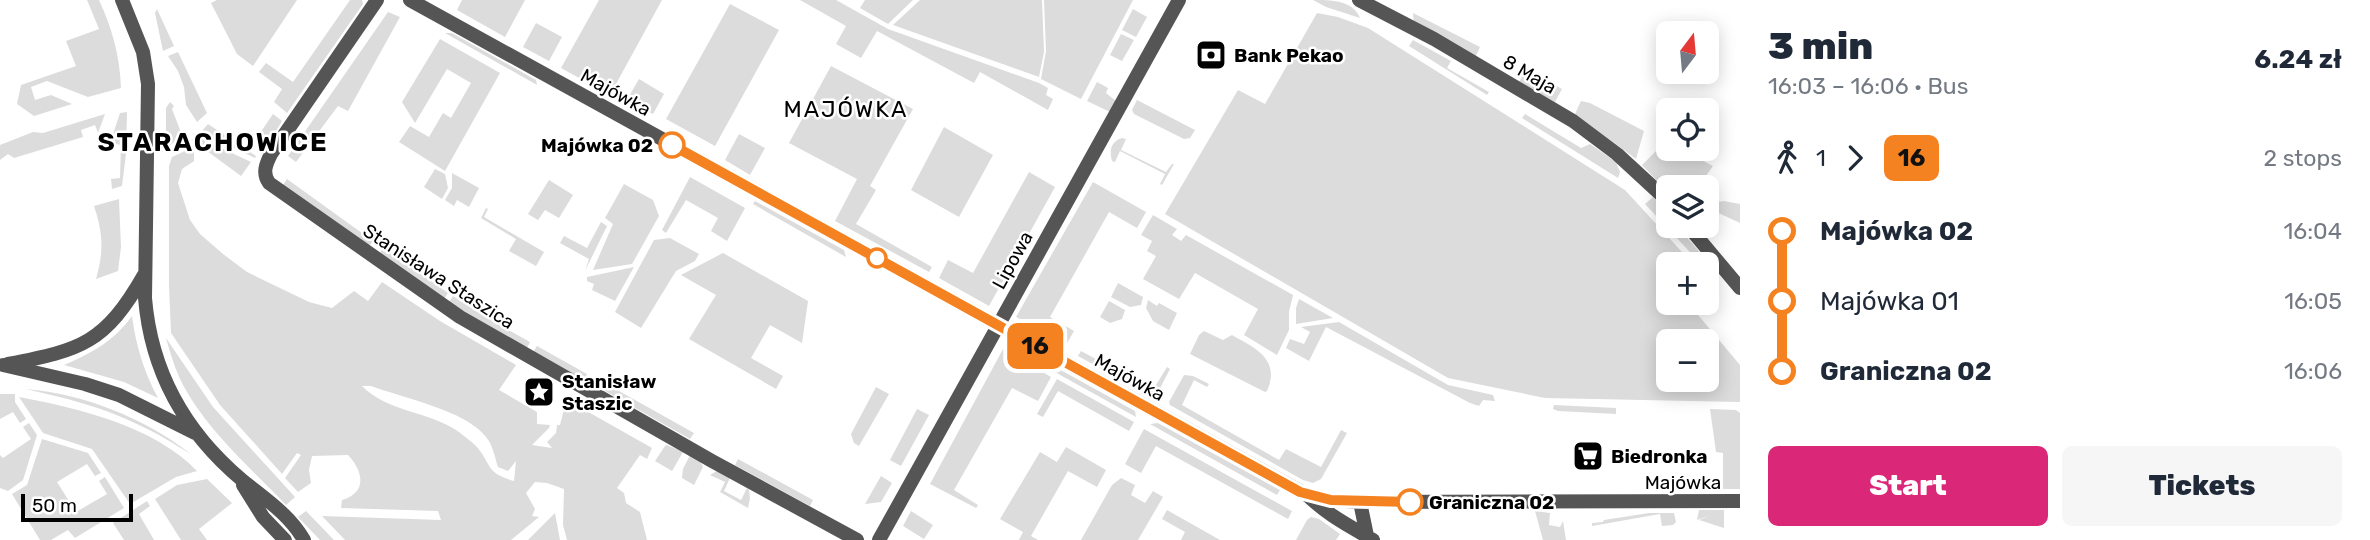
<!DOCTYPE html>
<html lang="en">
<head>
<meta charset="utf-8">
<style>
  :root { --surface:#fff; --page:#f6f6f7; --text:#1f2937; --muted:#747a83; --accent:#db2777 }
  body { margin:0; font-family:Rubik,sans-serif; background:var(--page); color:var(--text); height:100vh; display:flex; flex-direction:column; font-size:26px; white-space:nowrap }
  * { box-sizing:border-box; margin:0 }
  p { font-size:23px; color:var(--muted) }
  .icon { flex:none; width:38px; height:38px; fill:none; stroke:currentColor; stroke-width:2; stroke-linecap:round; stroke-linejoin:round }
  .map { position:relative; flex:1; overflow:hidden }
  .panel { display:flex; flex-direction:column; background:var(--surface); width:630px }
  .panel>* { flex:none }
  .badge { padding:0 14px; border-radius:10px; font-size:24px; line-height:46px }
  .needle { width:46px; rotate:16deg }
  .buttons { position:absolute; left:1656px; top:21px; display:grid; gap:14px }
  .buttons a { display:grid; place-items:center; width:63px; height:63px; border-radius:10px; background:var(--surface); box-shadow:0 4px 18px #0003; font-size:35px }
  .scale { position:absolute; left:21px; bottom:18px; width:112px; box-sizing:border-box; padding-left:7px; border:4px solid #000; border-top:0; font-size:19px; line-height:24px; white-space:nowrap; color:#000; -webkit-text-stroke:5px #fff; paint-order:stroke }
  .map>.badge { position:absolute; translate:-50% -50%; box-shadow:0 0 0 4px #fff }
  .legs { display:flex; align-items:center; gap:10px; height:77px; padding:0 28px; font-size:23px }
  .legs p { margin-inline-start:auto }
  .overview { display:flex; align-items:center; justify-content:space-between; height:119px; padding:0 28px }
  h1 { font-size:38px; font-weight:800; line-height:52px }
  .cta { display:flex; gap:14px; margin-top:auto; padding:14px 28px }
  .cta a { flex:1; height:80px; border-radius:10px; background:var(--accent); color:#fff; font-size:28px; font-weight:800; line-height:80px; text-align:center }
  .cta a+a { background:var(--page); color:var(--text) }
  ul { padding:0 28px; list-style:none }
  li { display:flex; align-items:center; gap:24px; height:70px; font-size:26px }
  li i { display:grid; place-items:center; width:10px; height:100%; margin:0 9px; background:currentColor }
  li i::after { content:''; width:18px; height:18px; margin:-9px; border:5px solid; border-radius:50%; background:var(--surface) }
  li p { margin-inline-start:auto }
  li:first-child i { background:linear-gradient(#0000 50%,currentColor 0) }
  li:last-child i { background:linear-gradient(currentColor 50%,#0000 0) }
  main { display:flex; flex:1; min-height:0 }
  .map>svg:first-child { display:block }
  .green { fill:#dcdcdc; fill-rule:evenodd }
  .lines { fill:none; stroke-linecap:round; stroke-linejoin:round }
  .minor { stroke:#555; stroke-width:14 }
  .tertiary { stroke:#555; stroke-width:14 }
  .line-1-casing { stroke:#fff; stroke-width:16 }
  .line-1 { stroke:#f58220; stroke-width:10 }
  .stop-1-dot { fill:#fff; stroke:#f58220; stroke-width:3.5 }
  .labels { text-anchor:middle; stroke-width:5; stroke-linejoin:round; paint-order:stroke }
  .poi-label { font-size:19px; font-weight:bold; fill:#000; stroke:#fff; text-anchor:start }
  .street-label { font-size:19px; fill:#000; stroke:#fff }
  .stop-label { font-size:19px; font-weight:bold; fill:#000; stroke:#fff; text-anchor:end }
  .quarter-label { font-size:23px; letter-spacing:2px; fill:#000; stroke:#fff }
  .district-label { font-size:26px; font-weight:bold; letter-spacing:2px; fill:#000; stroke:#fff }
</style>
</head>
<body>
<main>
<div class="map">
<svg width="1740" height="540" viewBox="0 0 1740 540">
  <rect width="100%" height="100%" fill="#fff"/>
  <path class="green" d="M87,0H99C112,28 120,56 121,88L88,97L47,81L31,87L35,100L51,95L72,104L34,116L17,104L21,85L76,66L66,41L99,29Z
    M217,0H297L253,66L237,54L211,3Z
    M350,0H362L363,4L287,113L274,102L282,89L259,72L266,63L293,82Z
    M462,0H525L505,37L457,10Z
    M599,0H662L610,95L561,68Z
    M800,0H836L888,29L1039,83L1048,88L1046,95L1053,99L1048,110L980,72L974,83L877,31L861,58L836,44L846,26Z
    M865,0H913L888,24L860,8Z
    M920,0H1042L1044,52L1039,77L893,25Z
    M1044,0H1133L1081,99L1041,79L1046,51Z
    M1313,0C1331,0 1353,0 1360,18L1326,7Z
    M730,4L779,30L715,146L666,119Z
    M157,9L174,46L163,51L155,13Z
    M1133,9L1147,17L1136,37L1122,30Z
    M388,12L400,17L348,111L338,106L296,162L288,156Z
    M1317,13L1338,17L1368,28L1625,190L1693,264H1668V303H1688L1740,365V402L1545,398L1448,378L1165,214L1238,90L1265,104ZM1706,341V380H1668V341Z
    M1413,13L1480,47L1475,58L1414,25Z
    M536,23L562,37L549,61L523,47Z
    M445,33H452L536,80L537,85Z
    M1121,34L1134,40L1122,61L1110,55Z
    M440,39L500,73L445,171L399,142L410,126L429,137L443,113L451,118L471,83L447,69L415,123L402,102Z
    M1413,40L1451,61L1447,68L1489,92L1487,95L1409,46Z
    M178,52L207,113L197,122L186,105L184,87L178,71L168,56Z
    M831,66L913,109L870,186L876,190L856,224L932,267L929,272L835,221L857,179L789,143Z
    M1526,69L1562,89L1555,102L1519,82Z
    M639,79L664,94L653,114L638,106L636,109L625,103Z
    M1097,82L1108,88L1106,93L1116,101L1110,112L1087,101Z
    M1137,100L1195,130L1190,138L1184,139L1134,114L1132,110Z
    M1581,101L1590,103L1644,131L1636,159L1575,114Z
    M170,102L174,106L172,109L182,135L168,147L166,145V108Z
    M127,112L126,154L122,186L112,189L111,179L120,178L121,145L116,144L112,137L120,113Z
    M105,114L98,133L95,125L81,130L83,137L14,158L8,154L0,160V145L33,132L43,133Z
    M273,114L282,121L267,146L259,142L258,136Z
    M1525,114L1581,148L1590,144L1616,162L1620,172L1618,178L1522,118Z
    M208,124L256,156L255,158L201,132Z
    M944,127L993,155L959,217L911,190Z
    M739,134L765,148L750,175L725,160Z
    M196,136L251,162L241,176L192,140Z
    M1122,138L1126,139L1121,150L1166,172L1172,164H1174L1162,185L1160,184L1165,174L1120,151L1115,162L1112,161C1109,151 1111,141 1122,138Z
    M1662,140L1668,143V149H1680L1713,166L1698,187H1668V192L1642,165L1656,151Z
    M185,151L194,152V161L182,169L178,183L190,220L200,234L223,254L247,272L309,302L332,308L354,291L368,301L382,282L440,321L516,365L499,390L537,412V424L550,425L549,428L532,445L552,448L547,442L556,433L557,425H560L564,409L572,412L576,405L652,448L647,459L640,455L617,488L624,493L626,503L640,512L647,540H567L563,525L564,489L547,483L535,482L526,493L535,509L532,516L539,517L511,540H345L322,516L441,520L438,511L341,508L342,500C368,492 363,471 348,455L312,456L309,470L311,483L298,492L285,478L301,455L297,453L282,474L220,405L171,333L169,286V166L172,157ZM362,386H371C403,398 465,410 486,437C493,445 495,458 498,467L508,471L516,461L514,481C485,473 492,464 476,446C471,441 464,436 459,432C429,411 387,412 362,386Z
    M435,169L445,174L448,188L442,199L424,187Z
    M1029,172L1055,187L989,306L939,278L948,260L973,273Z
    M452,173L479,188L469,207L457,200L454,206L445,200L452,188Z
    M690,177L745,208L727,241L711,231L718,218L686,200L666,233L662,230Z
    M287,179L373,241L369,246L283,185Z
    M549,180L573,195L559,218L545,210L538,220L528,214Z
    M1093,182L1146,212L1137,228L1109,212L1050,317L1074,331L1066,345L1016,317Z
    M624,184L653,200L659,216L632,264L593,270L613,224L605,218Z
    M1653,197L1668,214V226H1677L1719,275L1714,279L1706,270V264H1701L1645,204Z
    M119,199L121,247L118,271L96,279C104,251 103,233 94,206Z
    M755,201L844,250L846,257L753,204Z
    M1724,201L1740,204V223L1710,209L1706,213V204Z
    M486,208L488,209L484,217L544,252L536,266L509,251L516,239L481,218Z
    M1153,215L1177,229L1172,235L1181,241L1186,235L1293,295L1289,312V330L1277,355L1244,335L1258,309L1195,273L1179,299L1143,279L1156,256L1147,251L1152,241L1141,235Z
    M601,222L607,226L585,271L589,259L560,243L564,236L587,248Z
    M670,238L699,254L695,261L676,271L641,328L615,312L654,240Z
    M383,248L448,293L444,299L379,254Z
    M723,253L808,301L802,343L770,325L751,358L783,376L776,389L689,339L716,295L681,275Z
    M634,267L615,301L592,290L594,284L587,281V277Z
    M1118,283L1143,297L1141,305L1130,307L1111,297Z
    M453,296L485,317L530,342L527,348L483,324L449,302Z
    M1299,299L1333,318L1296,324V308Z
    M1148,300L1157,306L1159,303L1177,313L1169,330L1153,321L1146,308Z
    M1109,301L1125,310L1122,319L1110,323L1100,317Z
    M132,316C136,346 144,372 158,398L124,382L64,365C92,353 114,341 132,316Z
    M1339,322L1448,385L1493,395L1495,401L1483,400L1479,406L1470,403L1326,327L1309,361L1286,348L1290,339L1304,344L1310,332L1301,327Z
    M1204,331L1223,340L1232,335C1255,348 1281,359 1267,391L1265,392L1190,354L1199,335Z
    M166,338L213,407L295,497L286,505C249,466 204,428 180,379C174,366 170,352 166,338Z
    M537,346L587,374L584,381L533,352Z
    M1003,349L1051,377L1038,401L1012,388L954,490L978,505L976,508L930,484Z
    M1081,351L1153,390L1167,367L1170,369L1155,398L1078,356Z
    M1037,357L1135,411L1136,417L1035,361Z
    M1184,375L1193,376L1209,384L1207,387L1194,380L1182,405L1279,460L1286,449L1321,467L1341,430L1347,433L1321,479L1313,483L1303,480L1170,405L1169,402Z
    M594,377L694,433L690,439L591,383Z
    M1057,379L1134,422L1129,431L1058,391L1043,417L1037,414Z
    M876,387L889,394L859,446L854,443L851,434Z
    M26,389C85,394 144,418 191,454C174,444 157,433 139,425C103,407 65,398 26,389Z
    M0,394H15V402L26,419L20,423L13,412L0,419Z
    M19,397C78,408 154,426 197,471L176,477L130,504L92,449L43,433Z
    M1554,405L1616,408V414L1558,411L1553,409Z
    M917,409L929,415L901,466L890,460Z
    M1710,409L1736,410L1740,413V489H1723V453L1716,452Z
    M29,423L37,435L23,480L8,491L0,488V455L3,458L31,439L23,427Z
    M1158,423L1280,490L1277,495L1150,424Z
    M1144,429L1292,511L1288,519L1156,446L1141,473L1125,464Z
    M42,439L88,453L101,473L95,476L87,464L57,482L76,512L107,494L99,481L105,477L124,508L75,538L68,530L51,540H40L12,494L27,485Z
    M667,445L683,452L672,471L655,461L665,446Z
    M1066,447L1106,470L1097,487L1068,471L1031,536L1038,540H1019L1023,532L1000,519L1040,452L1057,462Z
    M690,455L700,461L703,467L694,485L682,478L683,469Z
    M738,459L813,500L810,506L735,465Z
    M717,471L730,478L724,491L741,500L747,488L749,490L750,498L748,508L720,492L725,482L710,475Z
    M881,476L892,483L881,502L865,504Z
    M1121,478L1135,485L1131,495L1145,503L1153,491L1163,497L1138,540H1081L1112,485Z
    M207,479L232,503L199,529L207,540H181L155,499L177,485Z
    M147,501L150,506L139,514L154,540H124L113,523Z
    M1167,510L1220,540H1181L1185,532L1162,519Z
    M1699,510H1724V528L1699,520L1711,515L1697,520Z
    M306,511L334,540H320L298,517Z
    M911,511L933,525L924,539L903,526Z
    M1535,511L1550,513L1549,525L1560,527L1563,521L1566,540H1543Z
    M555,513L560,540H528Z
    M1649,513H1674L1676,522L1673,525L1662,526L1660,514L1592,526V523L1603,522L1604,520Z
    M1311,517L1319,519L1340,534L1336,540H1296L1307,520Z"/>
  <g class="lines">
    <path class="minor" d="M377,0L271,154C266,164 262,173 269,183L460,317L712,461L857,540
      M1359,0L1434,39L1573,121L1617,154L1668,201
      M1688,226L1740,288
      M1307,495C1329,516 1348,525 1373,540
      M1360,502L1367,536
      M879,540L1179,0"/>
    <path class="tertiary" d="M122,0L143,52L148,84L145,298C151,371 185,432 242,480C264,498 289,514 304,540
      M410,0L1307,495L1331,500L1360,502L1740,501
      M8,364C82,350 105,343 144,275
      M3,365L85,384L119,395L195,433
      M243,485L263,517L285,540"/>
  </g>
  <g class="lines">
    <g class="line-1-casing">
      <path id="line-1" d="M672,145L1300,492L1331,500L1410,502"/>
    </g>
    <use href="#line-1" class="line-1"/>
  </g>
  <defs>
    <g id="bank-square" transform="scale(1.575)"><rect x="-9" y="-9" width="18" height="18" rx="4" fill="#000" stroke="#fff"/><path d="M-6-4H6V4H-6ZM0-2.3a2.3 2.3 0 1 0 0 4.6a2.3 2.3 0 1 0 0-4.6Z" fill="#fff"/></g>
    <g id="sight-square" transform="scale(1.575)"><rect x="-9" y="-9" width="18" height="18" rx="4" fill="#000" stroke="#fff"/><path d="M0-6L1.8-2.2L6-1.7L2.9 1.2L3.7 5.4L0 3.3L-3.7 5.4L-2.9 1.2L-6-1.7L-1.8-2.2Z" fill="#fff"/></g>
    <g id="supermarket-square" transform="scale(1.575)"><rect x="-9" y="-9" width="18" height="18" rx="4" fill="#000" stroke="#fff"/><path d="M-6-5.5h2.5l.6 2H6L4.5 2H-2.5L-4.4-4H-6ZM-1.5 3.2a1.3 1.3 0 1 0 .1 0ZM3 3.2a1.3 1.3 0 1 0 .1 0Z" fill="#fff"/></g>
  </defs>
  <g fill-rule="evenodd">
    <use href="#bank-square" x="1211" y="55"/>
    <use href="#sight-square" x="539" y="392"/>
    <use href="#supermarket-square" x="1588" y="456"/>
  </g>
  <g class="stop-1-dot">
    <circle cx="672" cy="145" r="12"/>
    <circle cx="877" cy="258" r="9"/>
    <circle cx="1410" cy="502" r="12"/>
  </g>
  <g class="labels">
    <g class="poi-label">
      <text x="1234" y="62">Bank Pekao</text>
      <text x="562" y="388">Stanisław<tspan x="562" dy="22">Staszic</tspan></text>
      <text x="1611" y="463">Biedronka</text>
    </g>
    <g class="street-label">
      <text transform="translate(1530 74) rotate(30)" y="7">8 Maja</text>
      <text transform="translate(616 92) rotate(29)" y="7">Majówka</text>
      <text transform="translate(1012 260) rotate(-61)" y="7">Lipowa</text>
      <text transform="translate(439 276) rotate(33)" y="7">Stanisława Staszica</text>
      <text transform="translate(1130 377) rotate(29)" y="7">Majówka</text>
      <text x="1683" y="489">Majówka</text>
    </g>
    <g class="stop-label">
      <text x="653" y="152">Majówka 02</text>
      <text x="1429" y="509" text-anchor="start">Graniczna 02</text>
    </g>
    <g class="quarter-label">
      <text x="846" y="117">MAJÓWKA</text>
    </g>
    <g class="district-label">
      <text x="213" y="151">STARACHOWICE</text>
    </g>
  </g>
</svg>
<div class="buttons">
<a><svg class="needle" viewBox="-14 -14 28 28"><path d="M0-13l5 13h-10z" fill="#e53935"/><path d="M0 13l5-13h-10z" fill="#747a83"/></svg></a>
<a><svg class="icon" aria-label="locate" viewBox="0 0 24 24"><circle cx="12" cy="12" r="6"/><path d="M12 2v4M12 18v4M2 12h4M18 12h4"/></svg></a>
<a><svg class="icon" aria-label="layers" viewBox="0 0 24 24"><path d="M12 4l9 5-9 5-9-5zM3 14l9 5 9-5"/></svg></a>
<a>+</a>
<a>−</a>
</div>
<div class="scale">50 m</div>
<b class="badge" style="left:1035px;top:346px;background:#f58220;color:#111">16</b>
</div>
<section class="panel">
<div class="overview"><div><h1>3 min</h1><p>16:03 – 16:06 · Bus</p></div><b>6.24 zł</b></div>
<div class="legs"><svg class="icon" aria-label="walk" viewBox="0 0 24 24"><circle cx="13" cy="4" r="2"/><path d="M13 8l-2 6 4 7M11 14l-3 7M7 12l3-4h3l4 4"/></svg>1<svg class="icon" aria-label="forward" viewBox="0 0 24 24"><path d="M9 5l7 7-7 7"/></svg><b class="badge" style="background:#f58220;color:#111">16</b><p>2 stops</p></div>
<ul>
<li><i style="color:#f58220"></i><b>Majówka 02</b><p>16:04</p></li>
<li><i style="color:#f58220"></i><span>Majówka 01</span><p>16:05</p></li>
<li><i style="color:#f58220"></i><b>Graniczna 02</b><p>16:06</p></li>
</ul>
<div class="cta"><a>Start</a><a>Tickets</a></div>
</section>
</main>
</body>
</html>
